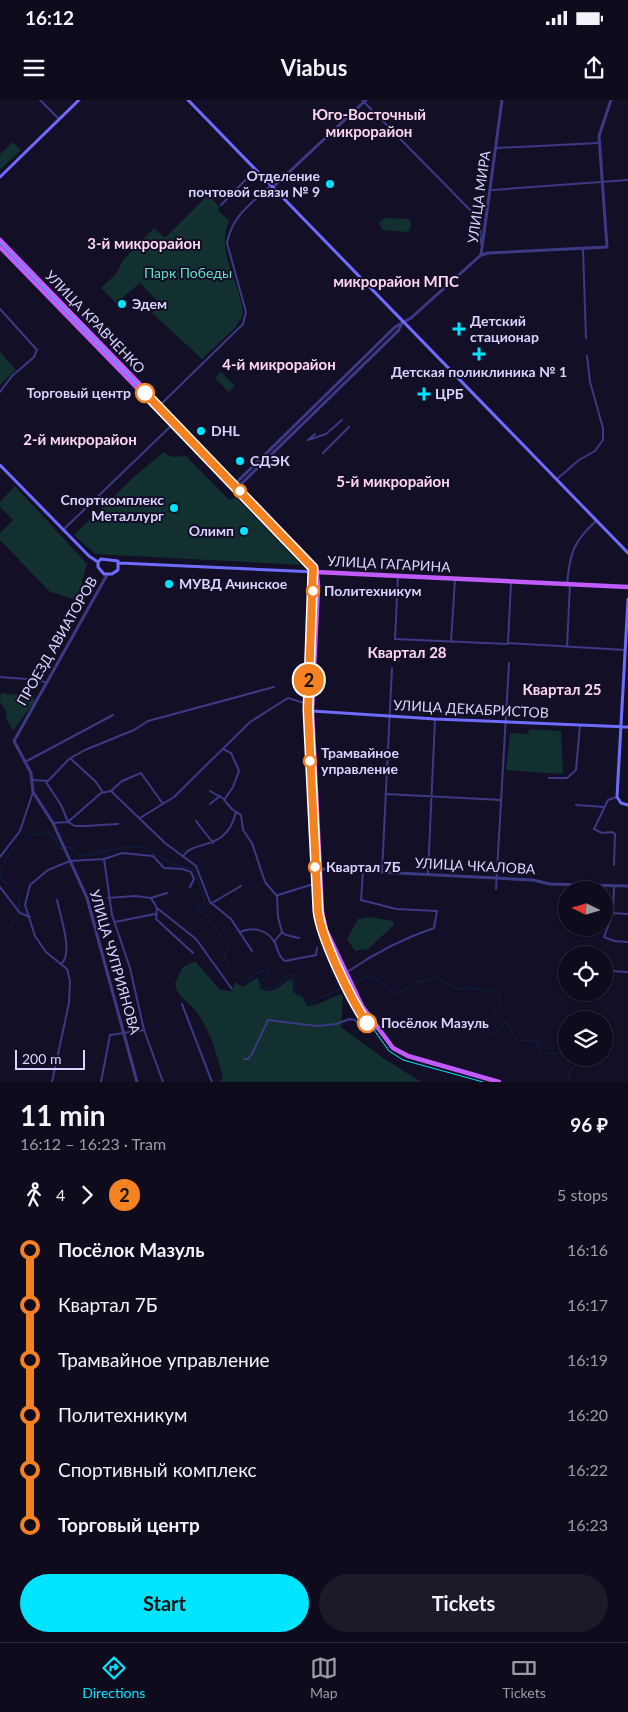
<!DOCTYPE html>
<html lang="en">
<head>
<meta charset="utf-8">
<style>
  :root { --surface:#0e0b1c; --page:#1c1929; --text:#f1f3f6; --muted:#9b9ba3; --line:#2e2b3b; --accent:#00e5ff }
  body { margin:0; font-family:Lato,sans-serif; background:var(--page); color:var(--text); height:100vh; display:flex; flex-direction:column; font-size:19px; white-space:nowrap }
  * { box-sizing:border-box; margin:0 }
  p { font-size:16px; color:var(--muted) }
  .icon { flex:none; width:28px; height:28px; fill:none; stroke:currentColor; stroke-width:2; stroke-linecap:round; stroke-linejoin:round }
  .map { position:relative; height:982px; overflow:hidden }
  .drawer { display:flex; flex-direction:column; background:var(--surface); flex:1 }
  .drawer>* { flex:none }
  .badge { padding:0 10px; border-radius:16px; font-size:18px; line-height:32px }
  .needle { width:32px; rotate:275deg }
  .tools { position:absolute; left:558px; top:781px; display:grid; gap:10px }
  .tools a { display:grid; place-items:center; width:55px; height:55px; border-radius:50%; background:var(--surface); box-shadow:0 1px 4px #0004,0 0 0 1px var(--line); font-size:25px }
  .scale { position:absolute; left:15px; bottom:12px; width:70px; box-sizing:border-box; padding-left:5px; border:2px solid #d9d4ff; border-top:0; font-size:14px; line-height:18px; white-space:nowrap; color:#d9d4ff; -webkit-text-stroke:4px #130f26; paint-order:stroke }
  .map>.badge { position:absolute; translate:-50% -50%; box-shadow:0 0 0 2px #fff }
  .legs { display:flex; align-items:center; gap:8px; height:55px; padding:0 20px; font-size:16px }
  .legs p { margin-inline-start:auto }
  .headline { display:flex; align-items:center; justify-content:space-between; height:85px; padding:0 20px }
  h1 { font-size:28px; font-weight:700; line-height:38px }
  .action { display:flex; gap:10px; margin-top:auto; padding:10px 20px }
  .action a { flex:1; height:58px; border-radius:30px; background:var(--accent); color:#111; font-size:20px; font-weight:700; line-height:58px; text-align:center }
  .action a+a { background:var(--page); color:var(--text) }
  ul { padding:0 20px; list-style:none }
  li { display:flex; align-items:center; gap:18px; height:55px; font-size:19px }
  li i { display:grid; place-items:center; width:8px; height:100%; margin:0 6px; background:currentColor }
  li i::after { content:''; width:12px; height:12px; margin:-6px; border:4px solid; border-radius:50%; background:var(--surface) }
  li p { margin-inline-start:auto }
  li:first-child i { background:linear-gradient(#0000 50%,currentColor 0) }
  li:last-child i { background:linear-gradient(currentColor 50%,#0000 0) }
  .status { display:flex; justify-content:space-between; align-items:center; height:35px; padding:0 25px; background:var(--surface); direction:ltr }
  .status svg { height:14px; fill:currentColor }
  header { display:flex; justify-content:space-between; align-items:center; height:65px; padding:0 20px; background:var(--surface); font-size:22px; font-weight:700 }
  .tab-bar { display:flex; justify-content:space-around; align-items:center; height:70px; border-top:1px solid var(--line); background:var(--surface); font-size:14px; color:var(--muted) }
  .tab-bar a { display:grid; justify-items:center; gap:2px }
  .tab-bar .selected { color:var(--accent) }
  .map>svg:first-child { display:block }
  .green { fill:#12302f }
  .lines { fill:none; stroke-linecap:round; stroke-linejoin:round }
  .stream { stroke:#0c2248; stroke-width:1 }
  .minor { stroke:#3d3a85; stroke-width:2 }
  .tertiary { stroke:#3d3a85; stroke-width:3 }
  .secondary { stroke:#6f6bff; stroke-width:3 }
  .primary { stroke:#c25bff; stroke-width:4.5 }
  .tram { stroke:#00e5ff; stroke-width:1 }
  .line-1-casing { stroke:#fff; stroke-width:11 }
  .line-1 { stroke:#f58220; stroke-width:8 }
  .poi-dot { fill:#00e5ff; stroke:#130f26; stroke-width:2 }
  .stop-1-dot { fill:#fff; stroke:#f58220; stroke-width:2.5 }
  .labels { text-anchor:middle; stroke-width:4; stroke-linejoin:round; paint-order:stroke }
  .poi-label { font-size:14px; font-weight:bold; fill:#d9d4ff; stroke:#130f26; text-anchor:start }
  .street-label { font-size:14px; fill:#d9d4ff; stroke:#130f26 }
  .park-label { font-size:14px; fill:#5fe0c0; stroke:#130f26 }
  .stop-label { font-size:14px; font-weight:bold; fill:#d9d4ff; stroke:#130f26; text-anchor:start }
  .neighbourhood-label { font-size:15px; font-weight:bold; fill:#ffd6f0; stroke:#130f26 }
</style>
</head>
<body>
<div class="status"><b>16:12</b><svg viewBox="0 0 49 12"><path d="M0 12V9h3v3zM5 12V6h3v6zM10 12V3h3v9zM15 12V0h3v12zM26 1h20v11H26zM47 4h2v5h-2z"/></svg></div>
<header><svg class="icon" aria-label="menu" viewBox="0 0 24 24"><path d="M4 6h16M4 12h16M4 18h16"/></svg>Viabus<svg class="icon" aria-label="share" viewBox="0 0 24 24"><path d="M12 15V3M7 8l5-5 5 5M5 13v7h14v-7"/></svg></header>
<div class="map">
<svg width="628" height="982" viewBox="0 0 628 982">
  <rect width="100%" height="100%" fill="#130f26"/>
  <path class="green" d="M13,42L21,50L0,70V54Z
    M208,95L219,106V112L229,120C215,156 241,180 243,215L235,228L202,259L152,213L160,204L140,183L116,203L101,188L116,174L123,160L154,128L165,138Z
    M385,118L409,119L411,123L410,129L407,132L382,130L379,123Z
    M0,252L16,270L0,285Z
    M221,272L235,286L229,292L215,278Z
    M164,352L172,357L186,356L229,400L236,397L301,465L95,454L74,435L136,375Z
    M15,386L87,464L77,500L50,492L0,440V433L13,420L0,407V402Z
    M1,593L33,597L35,601L13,631L6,618L7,613L0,602Z
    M530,629L561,631L563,674L506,670L510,633L527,634Z
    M369,817L393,821L394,825L368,849L355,851L347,839L358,819Z
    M195,861L220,890L233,891L235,882L243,887L258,877L260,889C275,895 280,885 292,878L293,892L302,897L308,906C322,905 330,896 343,894L341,927L383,958L421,982H219L223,978C217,955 210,930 196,911C188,901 177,897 175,883L183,867Z"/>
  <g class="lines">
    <path class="stream" d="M0,776C4,753 26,728 52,734L61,749L70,747L83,756L125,747H143L174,765L194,769L205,800L203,805L197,806V810C209,816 213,824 220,834C222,838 226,840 229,844L224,857L229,867L244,883L257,873L266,870L269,872L260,884L262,889C275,889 280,884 288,875L294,876V888L310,903L370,875L396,893L404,891L415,883L436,877L457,889L472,888L498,893C506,909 484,917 489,933L494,935L502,924L507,923L516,940L536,941L540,952C546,955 556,951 566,955
      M0,777C5,782 14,788 17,794C25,809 9,830 0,841
      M569,982V972L577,964L570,958"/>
    <path class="minor" d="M40,0L59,19
      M362,0L477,117L480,121L481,143
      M497,48L599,43
      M492,90L628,80
      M221,105L255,70
      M583,149L586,238
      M0,209L37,250L34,257L12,276L0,292
      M157,308L243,224L246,212L227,143C232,116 251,104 270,86
      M315,334L308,340L326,334L342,320
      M323,353L349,327
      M557,379L579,360L595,351L603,340V328L590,282L587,256
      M63,430L173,324
      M398,476L395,539L508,544
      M567,484C570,453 573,442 596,421
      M451,542L455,479
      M508,543L625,550
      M508,543L511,483
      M567,547L570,484
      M0,577L39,580L47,583
      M223,649L231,653L239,671L233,687L224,700L232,709L241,715L243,730L252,743L265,782L277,796L278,817L282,832L275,841
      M71,659L96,682L102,691
      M25,662L113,615
      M549,678H567L576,670L580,625
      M33,680L48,681L69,659L85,650L134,630L148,621L274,587
      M46,682L61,705L68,722
      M112,690L122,681L141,673L163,704
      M111,691L165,743L196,766L210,802L231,819L252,851
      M210,691L224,699
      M386,694L501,700
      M210,704L220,696
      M576,705L604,707
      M140,718L174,697L250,622L288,598L304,603
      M196,721L213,743
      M68,722L101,693L111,691
      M53,723L68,722L75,726H85L118,724
      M183,756C194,739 227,752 236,712
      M0,757L20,731L33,692
      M104,759L112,815L130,868L144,930L163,982
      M614,765L615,734L612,732L602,733L594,729L608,700L617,697
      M382,772L392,568
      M428,774L435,619
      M0,787L20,813L30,817
      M614,787L613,813L604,837L614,841L628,842
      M496,789L509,563
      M278,795L320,782
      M108,798L135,796L151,798L157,808L196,839L232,889
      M151,798L167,793
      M57,800C60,815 74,854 61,864
      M212,803L241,786
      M157,808L156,819L193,853
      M613,813L628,814
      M115,822L155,814
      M240,832C253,826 268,830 275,843C278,849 278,857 285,861L316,855L317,848
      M282,832L286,835L299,838
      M611,871L628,872
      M347,872C375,853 401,839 434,828L437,811L396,809L361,800L363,771
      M182,904L212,982
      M244,959H248L252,954L268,920L317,926L336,924L350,919L355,920L367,932L378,929
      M52,982L69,903L70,881L67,869L46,852L35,836L25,805L30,785L48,770L70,761L104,759L122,753L153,756L164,768L182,769L191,772L194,779L190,787
      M101,982L110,935L144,930"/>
    <path class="tertiary" d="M272,88L366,0
      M482,155L488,153L607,147L599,36L611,0
      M236,383L395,227L411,218L481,155L502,0
      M237,388L398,231L402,223
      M107,475L14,641L31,673L33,692L53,723L87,798L137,982
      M320,769L533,780L550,784L628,786"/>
    <path class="secondary" d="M188,0L628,453
      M0,77L79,0
      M0,365L89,456L98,462
      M101,459L118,461V470L112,474H104L98,467V462Z
      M119,463L316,472
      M628,499L617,697L621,703L628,705
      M312,611L435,619L628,627"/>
    <path class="primary" d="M0,140L316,466L318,486L312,611L322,812L326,830L362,906L393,948L408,956L499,982
      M0,147L316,472
      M316,472L628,487"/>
    <path class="tram" d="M0,143L313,465L315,476L309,610L321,825L359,909L389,951L403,960L483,982"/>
  </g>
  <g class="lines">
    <g class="line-1-casing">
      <path id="line-1" d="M145,293L313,468L308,610L318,811C321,838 351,900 367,923"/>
    </g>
    <use href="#line-1" class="line-1"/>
  </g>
  <g class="poi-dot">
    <circle cx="330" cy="84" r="5"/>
    <circle cx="122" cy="204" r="5"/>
    <path d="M456.5 221.5h5v5h5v5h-5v5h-5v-5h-5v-5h5z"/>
    <path d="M476.5 246.5h5v5h5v5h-5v5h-5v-5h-5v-5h5z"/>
    <path d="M421.5 286.5h5v5h5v5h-5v5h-5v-5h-5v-5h5z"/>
    <circle cx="201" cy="331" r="5"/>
    <circle cx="240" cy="361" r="5"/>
    <circle cx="174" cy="408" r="5"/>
    <circle cx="244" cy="431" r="5"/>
    <circle cx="169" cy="484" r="5"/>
  </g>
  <g class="stop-1-dot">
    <circle cx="145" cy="293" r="9"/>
    <circle cx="240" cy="391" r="6"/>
    <circle cx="313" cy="491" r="6"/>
    <circle cx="310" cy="661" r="6"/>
    <circle cx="315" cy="767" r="6"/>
    <circle cx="367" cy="923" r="9"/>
  </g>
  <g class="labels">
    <g class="poi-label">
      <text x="320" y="81" text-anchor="end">Отделение<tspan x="320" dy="16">почтовой связи № 9</tspan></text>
      <text x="132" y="209">Эдем</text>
      <text x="470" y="226">Детский<tspan x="470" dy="16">стационар</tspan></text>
      <text x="479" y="277" text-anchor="middle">Детская поликлиника № 1</text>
      <text x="435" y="299">ЦРБ</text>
      <text x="211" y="336">DHL</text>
      <text x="250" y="366">СДЭК</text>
      <text x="164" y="405" text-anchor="end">Спорткомплекс<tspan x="164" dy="16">Металлург</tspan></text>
      <text x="234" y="436" text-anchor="end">Олимп</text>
      <text x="179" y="489">МУВД Ачинское</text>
    </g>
    <g class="street-label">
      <text transform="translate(479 97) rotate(-82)" y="5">УЛИЦА МИРА</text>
      <text transform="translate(95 222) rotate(46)" y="5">УЛИЦА КРАВЧЕНКО</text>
      <text transform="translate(389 464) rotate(3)" y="5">УЛИЦА ГАГАРИНА</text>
      <text transform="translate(57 541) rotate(-60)" y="5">ПРОЕЗД АВИАТОРОВ</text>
      <text transform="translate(471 609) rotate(3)" y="5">УЛИЦА ДЕКАБРИСТОВ</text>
      <text transform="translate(475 766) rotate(3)" y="5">УЛИЦА ЧКАЛОВА</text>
      <text transform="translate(115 862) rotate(74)" y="5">УЛИЦА ЧУПРИЯНОВА</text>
    </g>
    <g class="park-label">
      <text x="188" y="178">Парк Победы</text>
    </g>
    <g class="stop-label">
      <text x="131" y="298" text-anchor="end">Торговый центр</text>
      <text x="324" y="496">Политехникум</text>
      <text x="321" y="658">Трамвайное<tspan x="321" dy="16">управление</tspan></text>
      <text x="326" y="772">Квартал 7Б</text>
      <text x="381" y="928">Посёлок Мазуль</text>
    </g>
    <g class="neighbourhood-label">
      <text x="369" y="20">Юго-Восточный<tspan x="369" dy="17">микрорайон</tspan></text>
      <text x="144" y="149">3-й микрорайон</text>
      <text x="396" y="187">микрорайон МПС</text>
      <text x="279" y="270">4-й микрорайон</text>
      <text x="80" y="345">2-й микрорайон</text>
      <text x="393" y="387">5-й микрорайон</text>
      <text x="407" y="558">Квартал 28</text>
      <text x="562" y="595">Квартал 25</text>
    </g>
  </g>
</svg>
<div class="tools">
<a><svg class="needle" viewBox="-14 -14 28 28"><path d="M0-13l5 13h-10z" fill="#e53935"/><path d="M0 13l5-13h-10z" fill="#9b9ba3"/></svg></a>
<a><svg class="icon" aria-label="locate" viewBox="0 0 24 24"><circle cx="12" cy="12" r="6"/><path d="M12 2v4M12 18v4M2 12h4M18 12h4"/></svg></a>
<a><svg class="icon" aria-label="layers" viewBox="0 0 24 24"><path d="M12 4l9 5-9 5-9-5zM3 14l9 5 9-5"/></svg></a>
</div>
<div class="scale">200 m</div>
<b class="badge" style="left:309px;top:580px;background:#f58220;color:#111">2</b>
</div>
<section class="drawer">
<div class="headline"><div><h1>11 min</h1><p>16:12 – 16:23 · Tram</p></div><b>96 ₽</b></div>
<div class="legs"><svg class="icon" aria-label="walk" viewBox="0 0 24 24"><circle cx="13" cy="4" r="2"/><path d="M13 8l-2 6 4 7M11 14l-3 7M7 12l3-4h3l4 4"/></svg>4<svg class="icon" aria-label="forward" viewBox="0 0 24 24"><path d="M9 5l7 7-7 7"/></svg><b class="badge" style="background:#f58220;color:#111">2</b><p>5 stops</p></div>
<ul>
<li><i style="color:#f58220"></i><b>Посёлок Мазуль</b><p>16:16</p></li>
<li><i style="color:#f58220"></i><span>Квартал 7Б</span><p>16:17</p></li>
<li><i style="color:#f58220"></i><span>Трамвайное управление</span><p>16:19</p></li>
<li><i style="color:#f58220"></i><span>Политехникум</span><p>16:20</p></li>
<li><i style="color:#f58220"></i><span>Спортивный комплекс</span><p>16:22</p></li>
<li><i style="color:#f58220"></i><b>Торговый центр</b><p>16:23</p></li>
</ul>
<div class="action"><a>Start</a><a>Tickets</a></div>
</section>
<nav class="tab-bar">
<a class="selected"><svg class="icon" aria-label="directions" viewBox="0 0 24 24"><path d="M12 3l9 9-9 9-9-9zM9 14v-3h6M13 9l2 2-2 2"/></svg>Directions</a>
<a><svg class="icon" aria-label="map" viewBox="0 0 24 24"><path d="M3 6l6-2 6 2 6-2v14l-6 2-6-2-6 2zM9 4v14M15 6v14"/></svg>Map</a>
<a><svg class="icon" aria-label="tickets" viewBox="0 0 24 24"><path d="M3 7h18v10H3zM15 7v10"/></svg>Tickets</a>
</nav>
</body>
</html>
